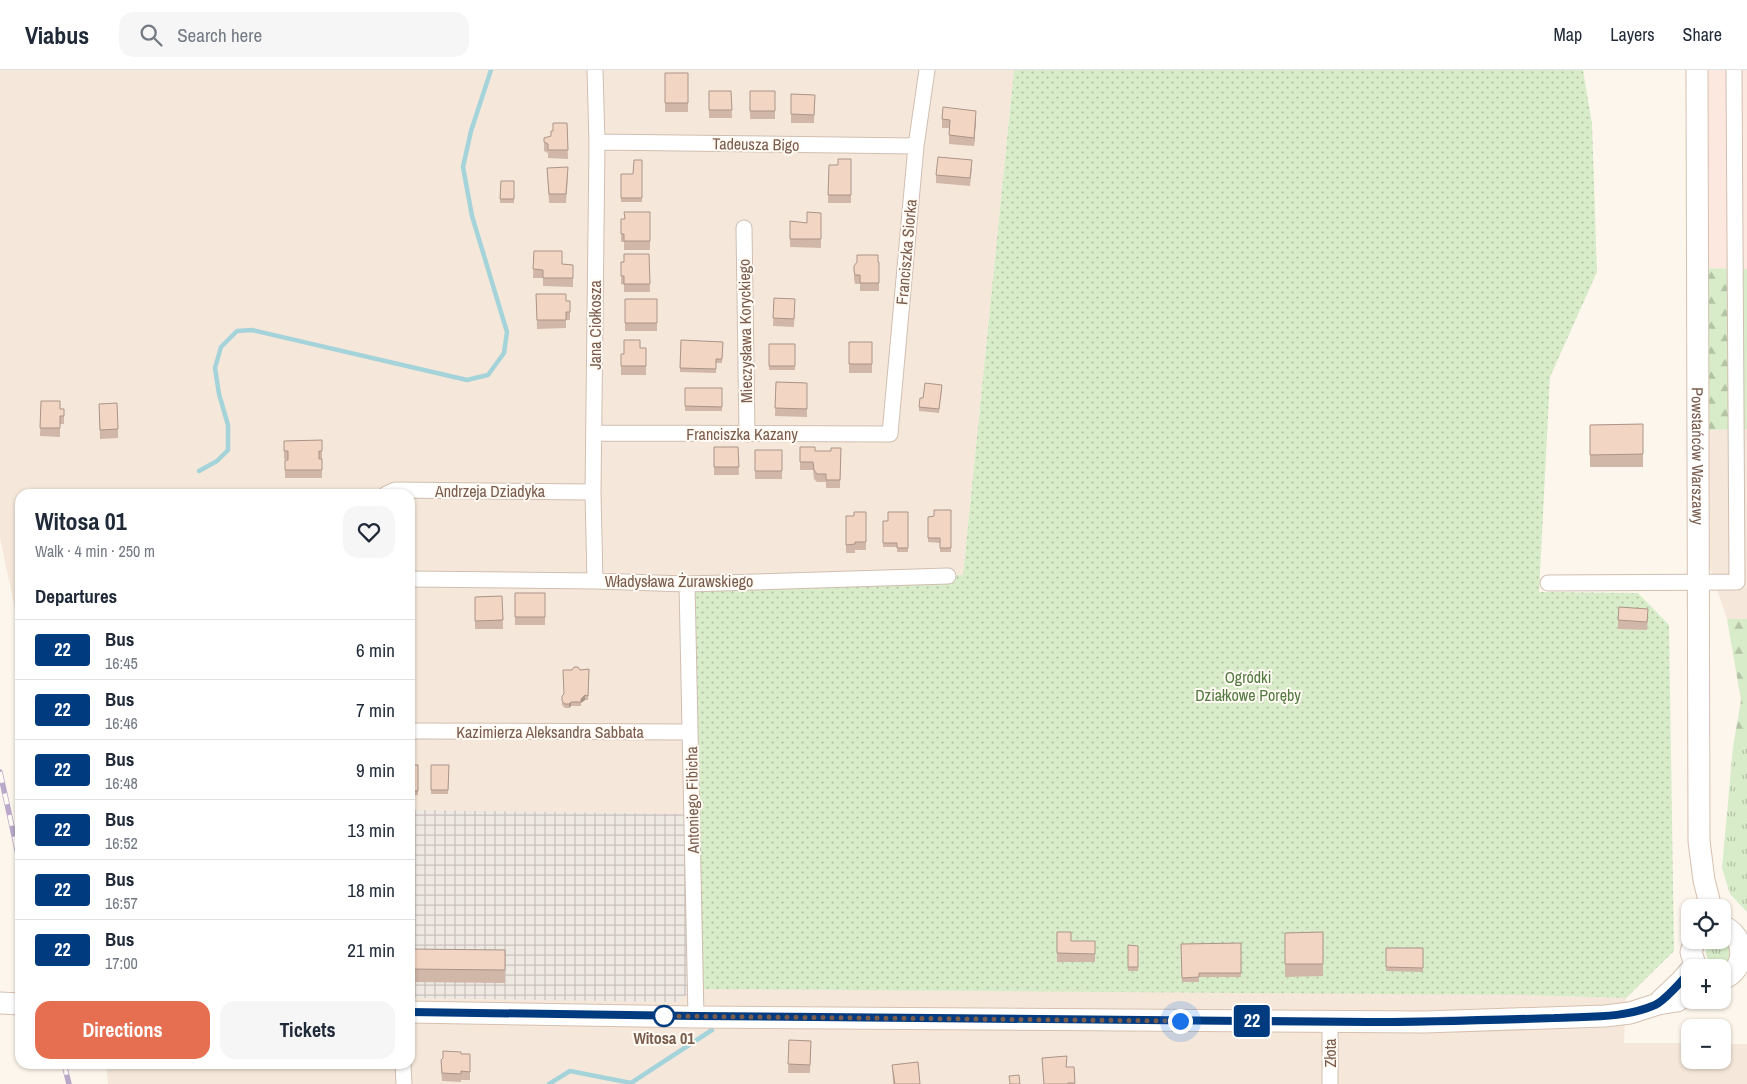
<!DOCTYPE html>
<html lang="en">
<head>
<meta charset="utf-8">
<style>
  :root { --surface:#fff; --page:#f6f6f7; --text:#1f2937; --muted:#747a83; --line:#e0e1e3; --accent:#e76f51 }
  body { margin:0; font-family:"Archivo Narrow",sans-serif; background:var(--page); color:var(--text); height:100vh; display:flex; flex-direction:column; font-size:19px; white-space:nowrap }
  * { box-sizing:border-box; margin:0 }
  p { font-size:16px; color:var(--muted) }
  .icon { flex:none; width:28px; height:28px; fill:none; stroke:currentColor; stroke-width:2; stroke-linecap:round; stroke-linejoin:round }
  .map { position:relative; flex:1; overflow:hidden }
  .panel { position:absolute; left:15px; top:419px; width:400px; height:580px; display:flex; flex-direction:column; background:var(--surface); border-radius:15px; box-shadow:0 1px 4px #0004 }
  .panel>* { flex:none }
  .badge { padding:0 10px; border-radius:4px; font-size:18px; line-height:32px }
  .fabs { position:absolute; left:1681px; top:829px; display:grid; gap:10px }
  .fabs a { display:grid; place-items:center; width:50px; height:50px; border-radius:10px; background:var(--surface); box-shadow:0 1px 4px #0004; font-size:25px }
  .you { position:absolute; width:25px; height:25px; margin:-12px; border:4px solid #fff; border-radius:50%; background:#1a73e8; box-shadow:0 0 0 8px #1a73e833 }
  .map>.badge { position:absolute; translate:-50% -50%; box-shadow:0 0 0 2px #fff }
  h2 { padding:0 20px; font-size:19px; line-height:45px }
  .round { display:grid; place-items:center; flex:none; width:52px; height:52px; border-radius:15px; background:var(--page) }
  .head { display:flex; align-items:center; justify-content:space-between; height:85px; padding:0 20px }
  h1 { font-size:24px; font-weight:700; line-height:38px }
  .cta { display:flex; gap:10px; margin-top:auto; padding:10px 20px }
  .cta a { flex:1; height:58px; border-radius:15px; background:var(--accent); color:#fff; font-size:20px; font-weight:700; line-height:58px; text-align:center }
  .cta a+a { background:var(--page); color:var(--text) }
  ul { padding:0; list-style:none }
  li { display:flex; align-items:center; gap:15px; height:60px; padding:0 20px; border-top:1px solid var(--line) }
  li div { flex:1 }
  li b { display:block; font-size:19px }
  li em { font-style:normal }
  li .badge { min-width:55px; font-weight:700; text-align:center }
  header { display:flex; align-items:center; gap:30px; box-sizing:border-box; height:70px; padding:0 25px; background:var(--surface); border-bottom:1px solid var(--line) }
  header strong { font-size:24px }
  nav { display:flex; gap:28px; margin-inline-start:auto; font-size:18px }
  .search { width:350px; height:45px; background:var(--page); display:flex; align-items:center; gap:12px; box-sizing:border-box; padding:0 18px; border-radius:15px; color:var(--muted); font-size:19px }
  .map>svg:first-child { display:block }
  .residential { fill:#f5e8da }
  .commercial { fill:#fde8e0 }
  .industrial { fill:url(#industrial-grid) }
  .grass { fill:url(#grass-tufts) }
  .forest { fill:url(#forest-firs) }
  .garden { fill:url(#garden-dots) }
  .lines { fill:none; stroke-linecap:round; stroke-linejoin:round }
  .stream { stroke:#a5d3da; stroke-width:4.5 }
  .street-casing { stroke:#d1beb0; stroke-width:17 }
  .secondary-casing { stroke:#d6c0b0; stroke-width:23 }
  .street { stroke:#fff; stroke-width:15 }
  .secondary { stroke:#fff; stroke-width:21 }
  .rail-casing { stroke:#b9a8c9; stroke-width:5.5 }
  .rail { stroke:#fffaf3; stroke-width:4; stroke-dasharray:11; stroke-linecap:butt }
  .wall { fill:#d1b7a8 }
  .shaded-wall { fill:#aa9588 }
  .building { fill:#f3d5c3; stroke:#aa9588 }
  .line-casing { stroke:#fff; stroke-width:11 }
  .line { stroke:#003b80; stroke-width:8 }
  .walk { stroke:#7a5c4d; stroke-width:5; stroke-dasharray:0 9 }
  .stop-dot { fill:#fff; stroke:#003b80; stroke-width:2.5 }
  .labels { text-anchor:middle; stroke-width:4; stroke-linejoin:round; paint-order:stroke }
  .street-label { font-size:16px; fill:#7a5c4d; stroke:#fffaf3 }
  .park-label { font-size:16px; fill:#537a41; stroke:#fffaf3 }
  .stop-label { font-size:16px; font-weight:bold; fill:#7a5c4d; stroke:#fffaf3 }
</style>
</head>
<body>
<header>
<strong>Viabus</strong>
<div class="search"><svg class="icon" aria-label="search" viewBox="0 0 24 24"><circle cx="10" cy="10" r="6"/><path d="M15 15l6 6"/></svg>Search here</div>
<nav><a>Map</a><a>Layers</a><a>Share</a></nav>
</header>
<div class="map">
<svg width="1747" height="1014" viewBox="0 0 1747 1014">
  <defs>
    <pattern id="industrial-grid" width="8" height="8" patternUnits="userSpaceOnUse" patternTransform="scale(1.25)"><rect width="8" height="8" fill="#efe9e4"/><path d="M0 4h8M4 0v8" fill="none" stroke="#c7c0bb"/></pattern>
    <pattern id="grass-tufts" width="24" height="20" patternUnits="userSpaceOnUse" patternTransform="scale(1.25)"><rect width="24" height="20" fill="#d8ecc9"/><path d="M3 7l-1-3M5 7V3M7 7l1-3M15 17l-1-3M17 17v-4M19 17l1-3" fill="none" stroke="#b4c2a5"/></pattern>
    <pattern id="forest-firs" width="22" height="20" patternUnits="userSpaceOnUse" patternTransform="scale(1.25)"><rect width="22" height="20" fill="#d8ecc9"/><path d="M5 1l3.5 6h-7zM16 11l3.5 6h-7z" fill="#b4c2a5"/></pattern>
    <pattern id="garden-dots" width="8" height="8" patternUnits="userSpaceOnUse" patternTransform="scale(1.25)"><rect width="8" height="8" fill="#d8ecc9"/><path d="M2 2h.1M6 6h.1" fill="none" stroke="#b4c2a5" stroke-width="1.8" stroke-linecap="round"/></pattern>
  </defs>
  <rect width="100%" height="100%" fill="#fdf6ec"/>
  <path class="residential" d="M0,0H1014L963,505L687,514L695,918L1522,925L1626,928L1624,973H1690V990H1722L1723,974H1747V1014H108L106,994H410V424H20V563L0,468Z
    M1747,359V549H1727L1709,495L1706,360Z"/>
  <path class="commercial" d="M1706,0H1747V199L1706,198Z"/>
  <path class="industrial" d="M410,740L692,744L695,919L676,932L410,928Z"/>
  <path class="grass" d="M1733,677H1747V842L1730,824L1722,798Z
    M1706 882a13 13 0 1 1 26 0a13 13 0 1 1-26 0Z"/>
  <path class="forest" d="M1706,198L1747,199V359L1706,360Z
    M1727,549H1747V677H1733L1741,630Z"/>
  <path class="garden" d="M1014,0H1583L1592,54L1597,202L1550,307L1539,522L1638,523L1669,555L1674,881L1626,928L1522,925L695,919L687,514L963,505Z"/>
  <g class="lines">
    <path class="stream" d="M199,401L217,391L228,380V355L219,324L215,298L221,277L237,261L252,260L467,310L488,305L504,283L507,262L472,146L463,97L471,61L491,0
      M549,1014L570,1001L631,1013L712,960"/>
    <g class="street-casing">
      <path id="street" d="M597,72L916,76
        M744,158L747,364
        M595,363L890,364L916,76L927,0
        M386,424L395,420L593,422
        M410,509L595,511L687,514L948,506
        M595,511L593,422L597,72L595,0
        M1548,513L1737,512L1734,0
        M687,514L696,947
        M410,661L690,662
        M403,994L404,1014
        M1330,1014V952"/>
    </g>
    <g class="secondary-casing">
      <g id="secondary">
        <path id="s1" d="M1697,0L1699,771L1704,810L1711,838"/>
        <path d="M1722,856C1747,865 1747,901 1722,909"/>
        <path d="M1695,870L1691,882L1696,898"/>
        <path d="M1661,930L1681,911L1690,901"/>
        <path d="M0,933L20,934"/>
        <path d="M410,942L696,947L1424,952L1605,946L1630,943L1658,934L1677,931L1690,923"/>
      </g>
    </g>
    <use href="#street" class="street"/>
    <use href="#secondary" class="secondary"/>
    <g class="rail-casing">
      <path id="rail" d="M0,702L20,793
        M64,994L69,1014"/>
    </g>
    <use href="#rail" class="rail"/>
  </g>
  <path class="wall" d="M665,3H688V42H665Z
    M709,21H731L732,48H709Z
    M750,21H775V49H750Z
    M791,24L815,25L814,53H791Z
    M942,49H976L974,76L949,74V58H942Z
    M567,53L568,89L548,88V83L544,81V68L551,66L553,61Z
    M851,89V133H828L829,95H838Z
    M642,90V132H621V104H633Z
    M547,98L568,106L566,133H549Z
    M972,98L970,116L936,113V105Z
    M501,111H514V133H500Z
    M650,142V180H624V172H621V164L625,149Z
    M821,143V178L790,177V151L807,153Z
    M534,181L562,194L573,195V217L543,216V208H533Z
    M649,184L650,222H624V215L621,214V192H624Z
    M879,192V221H860V214H855L854,209V196Z
    M536,224L566,231H570V250H566V258L537,259Z
    M774,228L795,229L794,257L773,256Z
    M625,229H657V261H625Z
    M681,270L723,272L722,293H716V303L680,302Z
    M849,272H872V303H849Z
    M769,274H795V300H769Z
    M640,278H646V305H621V284H624Z
    M776,312L807,313V347L775,346Z
    M685,318H722V341H685Z
    M942,319L939,343L919,341V337L923,328Z
    M41,331L60,339H64V354H60V367L40,366Z
    M99,334L118,359V368L100,369Z
    M1643,354V397H1590V355Z
    M322,370V408H285V390L288,389H284V371Z
    M714,377H738L739,405H714Z
    M800,377L815,381H831L841,378L840,418H826V412H817L814,409L813,400H800Z
    M755,380H782V409H755Z
    M951,440V482H940V473L928,472V447L934,446Z
    M866,442V480H855V483H846V446H854Z
    M908,442V482H897V477H883V451H888Z
    M515,523H545V555H515Z
    M502,526L503,559H475V527Z
    M1648,547L1647,560L1618,559V550Z
    M589,599L588,630H585L581,633V636H571L569,638H565L562,635V626L580,600Z
    M410,695H418V725H410Z
    M431,695H449L448,724H431Z
    M1057,862L1071,871H1095V892H1057Z
    M1323,862V906L1285,907V863Z
    M1241,873V907H1199V912H1182L1181,874Z
    M1128,875L1138,876V901H1128Z
    M1386,878H1423V902L1386,901Z
    M410,879L505,880V913L410,912Z
    M789,970L811,971L810,1003H788Z
    M461,984H470V1010H461V1012L442,1011L441,999V990Z
    M1042,988L1066,997H1074L1075,1014H1044Z
    M267,994H289V995H267Z
    M892,995L920,1014H893Z"/>
  <path class="shaded-wall" d="M976,41V49L974,76V68Z
    M585,625V630L581,633V629Z
    M571,632V636L569,638V634Z"/>
  <path class="building" d="M665,3H688V33H665Z
    M709,21H731L732,40H709Z
    M750,21H775V41H750Z
    M791,24L815,25L814,45L791,44Z
    M943,37L976,41L974,68L949,65L950,50L942,49Z
    M553,53H567L568,80H548V74L544,72V68L551,66V61H553Z
    M938,87L972,90L970,108L936,105Z
    M838,89H851V125H828L829,95H838Z
    M634,90H642V128H621V104H633Z
    M568,97L566,124H549L547,98Z
    M501,111H514V129H500Z
    M624,142H650V171H624V164H621V149H625Z
    M807,142L821,143V169H790V151L807,153Z
    M534,181H562V194L573,195V208H543V200L533,199Z
    M624,184H649L650,214H624V206H621V192H624Z
    M857,185H878V192H879V213H860V205H855L854,201V196L857,192Z
    M536,224H566V231H570V242H566V250H537Z
    M774,228L795,229L794,249L773,248Z
    M625,229H657V253H625Z
    M624,270H640V278H646V296H621V284H624Z
    M681,270L723,272L722,289H716V299L680,298Z
    M849,272H872V294H849Z
    M769,274H795V296H769Z
    M776,312L807,313V339L775,338Z
    M925,313L942,315L939,339L919,337L920,328H923Z
    M685,318H722V337L685,336Z
    M41,331H60V339H64V346H60V358H40Z
    M117,333L118,359L100,360L99,334Z
    M1643,354V384L1590,385V355Z
    M322,370V381H319V389H322V400H285V390H288V381H284V371Z
    M714,377H738L739,397H714Z
    M800,377H815V381H831V378H841L840,410H826V404H817L814,400L813,392H800Z
    M755,380H782V401H755Z
    M934,440H951V478H940V468H928V447L934,446Z
    M854,442H866V472H855V474L846,475V446H854Z
    M888,442H908V478H897V473H883V451H888Z
    M515,523H545V547H515Z
    M502,526L503,550L475,551V527Z
    M1619,537L1648,539L1647,552L1618,550Z
    M574,597H578L580,600L589,599L588,626L585,625L581,629V632H571L569,634H565L562,631V626L564,624L563,600H572Z
    M410,695H418V721H410Z
    M431,695H449L448,720H431Z
    M1057,862H1071V871H1095V884L1057,883Z
    M1323,862V894H1285V863Z
    M1241,873V903H1199V907L1182,908L1181,874Z
    M1128,875L1138,876V897H1128Z
    M1386,878H1423V898L1386,897Z
    M410,879L505,880V900L410,899Z
    M789,970L811,971L810,995L788,994Z
    M443,981L461,982V984H470V1002L461,1001V1004L442,1003L441,990L443,988Z
    M1067,986L1066,997H1074L1075,1013H1068V1014H1044L1042,988Z
    M918,992L920,1014H895L892,995Z
    M1019,1005L1020,1014H1010L1009,1006Z"/>
  <g class="lines">
    <g class="line-casing">
      <path id="line" d="M410,942L696,946L1368,952C1430,952 1492,950 1554,948C1588,946 1623,949 1655,935C1664,931 1683,910 1690,901"/>
    </g>
    <use href="#line" class="line"/>
    <path class="walk" d="M664,946H658L1180,951"/>
  </g>
  <circle class="stop-dot" cx="664" cy="946" r="10"/>
  <g class="labels">
    <g class="street-label">
      <text transform="translate(756 74) rotate(1)" y="6">Tadeusza Bigo</text>
      <text transform="translate(906 182) rotate(-85)" y="6">Franciszka Siorka</text>
      <text transform="translate(595 255) rotate(-90)" y="6">Jana Ciołkosza</text>
      <text transform="translate(745 261) rotate(-91)" y="6">Mieczysława Koryckiego</text>
      <text x="742" y="370">Franciszka Kazany</text>
      <text dy="6" stroke="none"><textPath href="#s1" startOffset="386">Powstańców Warszawy</textPath></text>
      <text x="490" y="427">Andrzeja Dziadyka</text>
      <text x="679" y="517">Władysława Żurawskiego</text>
      <text x="550" y="668">Kazimierza Aleksandra Sabbata</text>
      <text transform="translate(692 730) rotate(-91)" y="6">Antoniego Fibicha</text>
      <text transform="translate(1330 983) rotate(-90)" y="6">Złota</text>
    </g>
    <g class="park-label">
      <text x="1248" y="613">Ogródki<tspan x="1248" dy="18">Działkowe Poręby</tspan></text>
    </g>
    <g class="stop-label">
      <text x="664" y="974">Witosa 01</text>
    </g>
  </g>
</svg>
<div class="fabs">
<a><svg class="icon" aria-label="locate" viewBox="0 0 24 24"><circle cx="12" cy="12" r="6"/><path d="M12 2v4M12 18v4M2 12h4M18 12h4"/></svg></a>
<a>+</a>
<a>−</a>
</div>
<div class="you" style="left:1180px;top:951px"></div>
<b class="badge" style="left:1252px;top:951px;background:#003b80;color:#fff">22</b>
<section class="panel">
<div class="head"><div><h1>Witosa 01</h1><p>Walk · 4 min · 250 m</p></div><a class="round"><svg class="icon" aria-label="heart" viewBox="0 0 24 24"><path d="M12 20l-8-8c-3-5 5-10 8-4 3-6 11-1 8 4z"/></svg></a></div>
<h2>Departures</h2>
<ul>
<li><span class="badge" style="background:#003b80;color:#fff">22</span><div><b>Bus</b><p>16:45</p></div><em>6 min</em></li>
<li><span class="badge" style="background:#003b80;color:#fff">22</span><div><b>Bus</b><p>16:46</p></div><em>7 min</em></li>
<li><span class="badge" style="background:#003b80;color:#fff">22</span><div><b>Bus</b><p>16:48</p></div><em>9 min</em></li>
<li><span class="badge" style="background:#003b80;color:#fff">22</span><div><b>Bus</b><p>16:52</p></div><em>13 min</em></li>
<li><span class="badge" style="background:#003b80;color:#fff">22</span><div><b>Bus</b><p>16:57</p></div><em>18 min</em></li>
<li><span class="badge" style="background:#003b80;color:#fff">22</span><div><b>Bus</b><p>17:00</p></div><em>21 min</em></li>
</ul>
<div class="cta"><a>Directions</a><a>Tickets</a></div>
</section>
</div>
</body>
</html>
